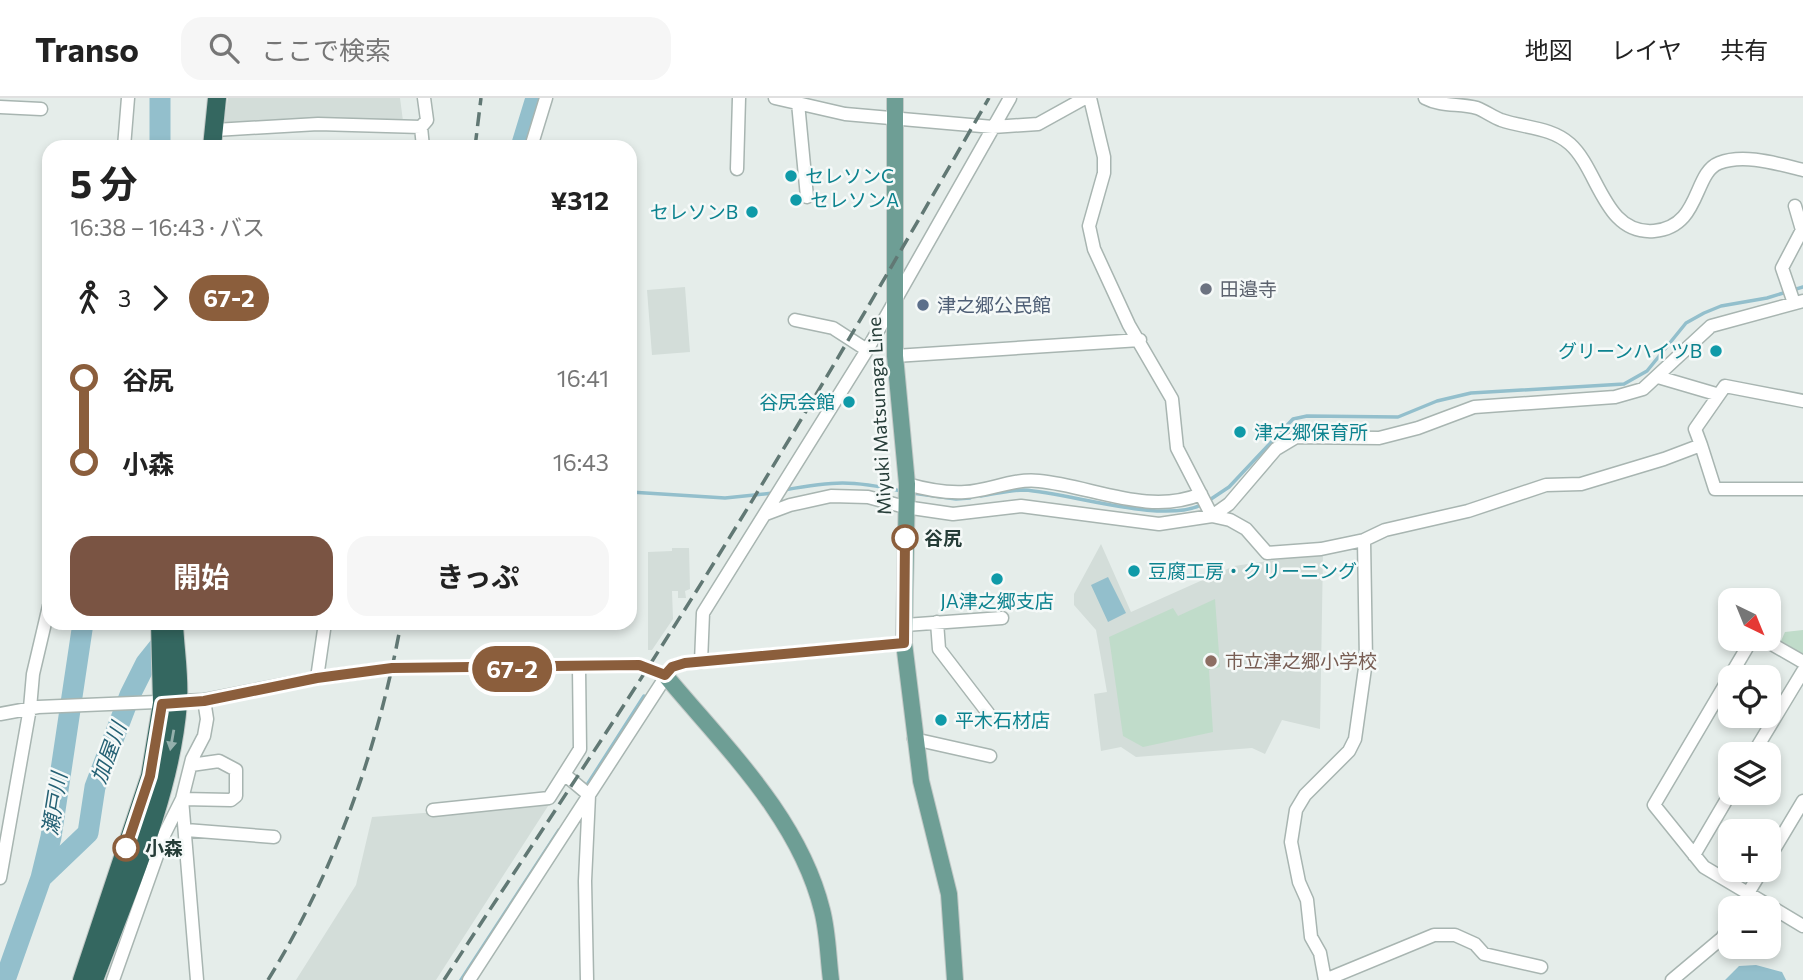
<!DOCTYPE html>
<html lang="ja">
<head>
<meta charset="utf-8">
<style>
  :root { --surface:#fff; --page:#f6f6f6; --text:#222; --muted:#767676; --line:#e0e0e0; --accent:#7a5443 }
  body { margin:0; font-family:Commissioner,"Noto Sans JP",sans-serif; background:var(--page); color:var(--text); height:100vh; display:flex; flex-direction:column; font-size:26px; white-space:nowrap }
  * { box-sizing:border-box; margin:0 }
  p { font-size:23px; color:var(--muted) }
  .icon { flex:none; width:38px; height:38px; fill:none; stroke:currentColor; stroke-width:2; stroke-linecap:round; stroke-linejoin:round }
  .map { position:relative; flex:1; overflow:hidden }
  .sheet { position:absolute; left:42px; top:42px; width:595px; height:490px; display:flex; flex-direction:column; background:var(--surface); border-radius:21px; box-shadow:0 4px 10px #0003 }
  .sheet>* { flex:none }
  .badge { padding:0 14px; border-radius:23px; font-size:24px; line-height:46px }
  .needle { width:46px; rotate:137deg }
  .tools { position:absolute; left:1718px; top:490px; display:grid; gap:14px }
  .tools a { display:grid; place-items:center; width:63px; height:63px; border-radius:14px; background:var(--surface); box-shadow:0 4px 10px #0003; font-size:35px }
  .map>.badge { position:absolute; translate:-50% -50%; box-shadow:0 0 0 4px #fff }
  .legs { display:flex; align-items:center; gap:10px; height:77px; padding:0 28px; font-size:23px }
  .legs p { margin-inline-start:auto }
  .summary { display:flex; align-items:center; justify-content:space-between; height:119px; padding:0 28px }
  h1 { font-size:38px; font-weight:700; line-height:52px }
  .cta { display:flex; gap:14px; margin-top:auto; padding:14px 28px }
  .cta a { flex:1; height:80px; border-radius:21px; background:var(--accent); color:#fff; font-size:28px; font-weight:700; line-height:80px; text-align:center }
  .cta a+a { background:var(--page); color:var(--text) }
  ul { padding:0 28px; list-style:none }
  li { display:flex; align-items:center; gap:24px; height:84px; font-size:26px }
  li i { display:grid; place-items:center; width:10px; height:100%; margin:0 9px; background:currentColor }
  li i::after { content:''; width:18px; height:18px; margin:-9px; border:5px solid; border-radius:50%; background:var(--surface) }
  li p { margin-inline-start:auto }
  li:first-child i { background:linear-gradient(#0000 50%,currentColor 0) }
  li:last-child i { background:linear-gradient(currentColor 50%,#0000 0) }
  header { display:flex; align-items:center; gap:42px; box-sizing:border-box; height:98px; padding:0 35px; background:var(--surface); border-bottom:2px solid var(--line) }
  header strong { font-size:33px }
  nav { display:flex; gap:38px; margin-inline-start:auto; font-size:24px }
  .search { width:490px; height:63px; background:var(--page); display:flex; align-items:center; gap:18px; box-sizing:border-box; padding:0 24px; border-radius:21px; color:var(--muted); font-size:26px }
  .map>svg:first-child { display:block }
  .built { fill:#d3ddd9 }
  .green { fill:#c0dcca }
  .water { fill:#93bfcc }
  .lines { fill:none; stroke-linecap:round; stroke-linejoin:round }
  .stream { stroke:#93bfcc; stroke-width:3.5 }
  .river { stroke:#93bfcc; stroke-width:21 }
  .minor-casing { stroke:#a8b5b1; stroke-width:15 }
  .major-casing { stroke:#c2c9c7; stroke-width:18 }
  .highway-casing { stroke:#c2c9c7; stroke-width:20 }
  .minor { stroke:#fff; stroke-width:12 }
  .major { stroke:#6e9e95; stroke-width:16 }
  .highway { stroke:#346760; stroke-width:18 }
  .rail { stroke:#617874; stroke-width:3.5; stroke-dasharray:14 7; stroke-linecap:butt }
  .oneway { fill:#94b0ac }
  .line-1-casing { stroke:#fff; stroke-width:16 }
  .line-1 { stroke:#8b5e3c; stroke-width:10 }
  .culture-dot { fill:#0f9aa8; stroke:#f5f9f8; stroke-width:2.5 }
  .worship-dot { fill:#6b7280; stroke:#f5f9f8; stroke-width:2.5 }
  .service-dot { fill:#5c6f8a; stroke:#f5f9f8; stroke-width:2.5 }
  .stop-1-dot { fill:#fff; stroke:#8b5e3c; stroke-width:3.5 }
  .education-dot { fill:#8d6e63; stroke:#f5f9f8; stroke-width:2.5 }
  .labels { text-anchor:middle; stroke-width:5; stroke-linejoin:round; paint-order:stroke }
  .culture-label { font-size:19px; fill:#0d838f; stroke:#f5f9f8; text-anchor:start }
  .worship-label { font-size:19px; fill:#5b616d; stroke:#f5f9f8; text-anchor:start }
  .service-label { font-size:19px; fill:#4e5e75; stroke:#f5f9f8; text-anchor:start }
  .street-label { font-size:19px; fill:#263d38; stroke:#f5f9f8 }
  .stop-label { font-size:19px; font-weight:bold; fill:#263d38; stroke:#f5f9f8; text-anchor:start }
  .education-label { font-size:19px; fill:#785e54; stroke:#f5f9f8; text-anchor:start }
  .water-label { font-size:21px; font-style:italic; fill:#256174; stroke:#f5f9f8 }
</style>
</head>
<body>
<header>
<strong>Transo</strong>
<div class="search"><svg class="icon" aria-label="search" viewBox="0 0 24 24"><circle cx="10" cy="10" r="6"/><path d="M15 15l6 6"/></svg>ここで検索</div>
<nav><a>地図</a><a>レイヤ</a><a>共有</a></nav>
</header>
<div class="map">
<svg width="1803" height="882" viewBox="0 0 1803 882">
  <rect width="100%" height="100%" fill="#e5edea"/>
  <path class="built" d="M228,0H400L403,23L222,36Z
    M685,189L690,254L652,257L647,192Z
    M1101,446L1131,514L1234,468L1323,455L1320,631L1282,622L1265,656L1252,650L1136,659L1121,649L1101,653L1094,596L1107,594L1096,532L1074,507V496Z
    M672,450H689L690,491L685,493L686,500H678V493H672L673,521L652,552H648V454L672,453Z
    M550,705L436,882H296L356,787L372,719Z"/>
  <path class="green" d="M1215,501L1220,569L1209,572L1213,634L1143,649L1123,638L1109,539L1173,510L1178,518Z
    M1803,532V556L1781,543L1785,534Z"/>
  <path class="water" d="M1108,479L1126,515L1108,524L1091,487Z
    M1756,867L1782,874L1786,882H1725L1739,868Z"/>
  <g class="lines">
    <path class="stream" d="M784,392C834,383 851,382 901,393
      M630,394L725,400L773,395
      M912,395L956,401L970,400
      M981,398C995,396 1010,392 1024,392C1071,395 1161,426 1201,407
      M1208,403L1229,389L1293,321L1307,318L1398,319L1437,303L1471,295L1624,286L1647,273L1686,225L1704,215L1721,208L1767,200L1803,189
      M585,690L644,598
      M461,882L559,732"/>
    <path class="river" d="M160,0V49
      M521,49L536,0
      M41,780L88,735L95,689L130,597L146,565L170,535
      M5,882L41,780L51,739L83,525"/>
    <g class="minor-casing">
      <path id="minor" d="M775,0L845,16L993,29L1038,26L1085,0
        M1090,0L1104,59V75L1089,128L1094,151L1129,227L1172,301L1177,350L1212,418
        M1425,0C1442,9 1459,5 1477,10C1485,13 1493,19 1501,22C1524,30 1551,29 1570,46C1599,72 1604,137 1654,133C1701,129 1693,75 1719,65C1744,55 1778,66 1803,72
        M798,5L807,99
        M0,9L41,11
        M215,32L318,26L421,29
        M124,49L128,0
        M423,49L421,29L427,22L424,0
        M531,49L546,0
        M737,71L739,0
        M1794,205L1782,170L1802,132L1795,108
        M795,222L833,230L867,252
        M895,258L1140,242
        M1658,279L1716,296
        M1701,347L1715,391H1803
        M907,386C924,391 947,395 965,394C989,393 1013,380 1039,383C1092,388 1148,418 1201,396
        M766,416L790,407L831,398L868,399L905,409L953,416L1021,408L1159,426L1212,418L1230,422L1246,431L1267,455L1321,451L1364,442L1385,432L1468,413L1546,387L1581,386L1664,361L1701,347L1695,331L1725,288L1803,303
        M1212,418L1229,406L1276,351L1296,339L1379,340L1418,330L1474,309L1615,299L1643,291L1711,228L1803,203
        M937,524L939,551L988,615
        M905,527L1002,520
        M1752,541L1654,707L1704,769L1803,828
        M1763,541L1803,564
        M701,564L703,515L867,252L1010,0
        M317,580L325,525
        M0,616L38,609L204,602L317,580L392,570L639,567L665,577
        M914,641L990,658
        M1753,656L1803,573
        M564,676L589,697L585,783L587,882
        M182,701L197,882
        M182,701L231,702L236,698V672L219,663L191,667
        M433,712L549,700L580,651L579,570
        M186,732L274,739
        M1694,757L1731,694
        M1769,760L1803,703
        M0,780L30,610L33,576L49,508
        M1739,810L1762,772
        M113,882L165,735L182,701L192,661L204,638L207,621L204,602
        M469,882L672,569L685,565L904,545
        M1325,882L1320,855L1311,839L1307,802L1299,784L1291,744L1296,712L1305,697L1349,653L1355,641L1366,563L1364,442
        M1325,882L1434,837H1455L1475,846L1484,856L1541,869
        M1672,882L1722,840L1731,825"/>
    </g>
    <g class="major-casing">
      <path id="major" d="M895,0V258L907,386L904,545L921,683L949,796L955,882
        M665,577C724,648 799,719 822,812C828,835 828,859 831,882"/>
    </g>
    <g class="highway-casing">
      <path id="highway" d="M212,49L217,0
        M82,882L150,678L162,605L160,525
        M94,882C126,796 171,698 178,605C180,579 175,551 174,525"/>
    </g>
    <use href="#minor" class="minor"/>
    <use href="#major" class="major"/>
    <use href="#highway" class="highway"/>
    <path class="rail" d="M475,49L481,0
      M268,882C335,773 378,651 401,525
      M444,882C512,777 582,673 649,568C768,382 879,191 989,0"/>
  </g>
  <defs><path id="oneway-solid" d="M-6-.8H1V-3.2L6.5 0L1 3.2V.8H-6Z" transform="scale(1.75)"/></defs>
  <use class="oneway" href="#oneway-solid" transform="translate(172 642) rotate(100)"/>
  <g class="lines">
    <g class="line-1-casing">
      <path id="line-1" d="M126,750L150,678L162,606L204,603L317,580L392,570L639,567L665,577L672,569L685,565L904,545L905,440"/>
    </g>
    <use href="#line-1" class="line-1"/>
  </g>
  <g class="culture-dot">
    <circle cx="791" cy="78" r="7"/>
    <circle cx="796" cy="102" r="7"/>
    <circle cx="752" cy="114" r="7"/>
    <circle cx="1716" cy="253" r="7"/>
    <circle cx="849" cy="304" r="7"/>
    <circle cx="1240" cy="334" r="7"/>
    <circle cx="1134" cy="473" r="7"/>
    <circle cx="997" cy="481" r="7"/>
    <circle cx="941" cy="622" r="7"/>
  </g>
  <circle class="worship-dot" cx="1206" cy="191" r="7"/>
  <circle class="service-dot" cx="923" cy="207" r="7"/>
  <g class="stop-1-dot">
    <circle cx="905" cy="440" r="12"/>
    <circle cx="126" cy="750" r="12"/>
  </g>
  <circle class="education-dot" cx="1211" cy="563" r="7"/>
  <g class="labels">
    <g class="culture-label">
      <text x="805" y="85">セレソンC</text>
      <text x="810" y="109">セレソンA</text>
      <text x="738" y="121" text-anchor="end">セレソンB</text>
      <text x="1702" y="260" text-anchor="end">グリーンハイツB</text>
      <text x="835" y="311" text-anchor="end">谷尻会館</text>
      <text x="1254" y="341">津之郷保育所</text>
      <text x="1148" y="480">豆腐工房・クリーニング</text>
      <text x="997" y="510" text-anchor="middle">JA津之郷支店</text>
      <text x="955" y="629">平木石材店</text>
    </g>
    <g class="worship-label">
      <text x="1220" y="198">田邉寺</text>
    </g>
    <g class="service-label">
      <text x="937" y="214">津之郷公民館</text>
    </g>
    <g class="street-label">
      <text transform="translate(879 318) rotate(-93)" y="7">Miyuki Matsunaga Line</text>
    </g>
    <g class="stop-label">
      <text x="924" y="447">谷尻</text>
      <text x="145" y="757">小森</text>
    </g>
    <g class="education-label">
      <text x="1225" y="570">市立津之郷小学校</text>
    </g>
    <g class="water-label">
      <text transform="translate(109 655) rotate(-70)" y="7">加屋川</text>
      <text transform="translate(55 706) rotate(-81)" y="7">瀬戸川</text>
    </g>
  </g>
</svg>
<div class="tools">
<a><svg class="needle" viewBox="-14 -14 28 28"><path d="M0-13l5 13h-10z" fill="#e53935"/><path d="M0 13l5-13h-10z" fill="#767676"/></svg></a>
<a><svg class="icon" aria-label="locate" viewBox="0 0 24 24"><circle cx="12" cy="12" r="6"/><path d="M12 2v4M12 18v4M2 12h4M18 12h4"/></svg></a>
<a><svg class="icon" aria-label="layers" viewBox="0 0 24 24"><path d="M12 4l9 5-9 5-9-5zM3 14l9 5 9-5"/></svg></a>
<a>+</a>
<a>−</a>
</div>
<b class="badge" style="left:512px;top:571px;background:#8b5e3c;color:#fff">67-2</b>
<section class="sheet">
<div class="summary"><div><h1>5 分</h1><p>16:38 – 16:43 · バス</p></div><b>¥312</b></div>
<div class="legs"><svg class="icon" aria-label="walk" viewBox="0 0 24 24"><circle cx="13" cy="4" r="2"/><path d="M13 8l-2 6 4 7M11 14l-3 7M7 12l3-4h3l4 4"/></svg>3<svg class="icon" aria-label="forward" viewBox="0 0 24 24"><path d="M9 5l7 7-7 7"/></svg><b class="badge" style="background:#8b5e3c;color:#fff">67-2</b></div>
<ul>
<li><i style="color:#8b5e3c"></i><b>谷尻</b><p>16:41</p></li>
<li><i style="color:#8b5e3c"></i><b>小森</b><p>16:43</p></li>
</ul>
<div class="cta"><a>開始</a><a>きっぷ</a></div>
</section>
</div>
</body>
</html>
